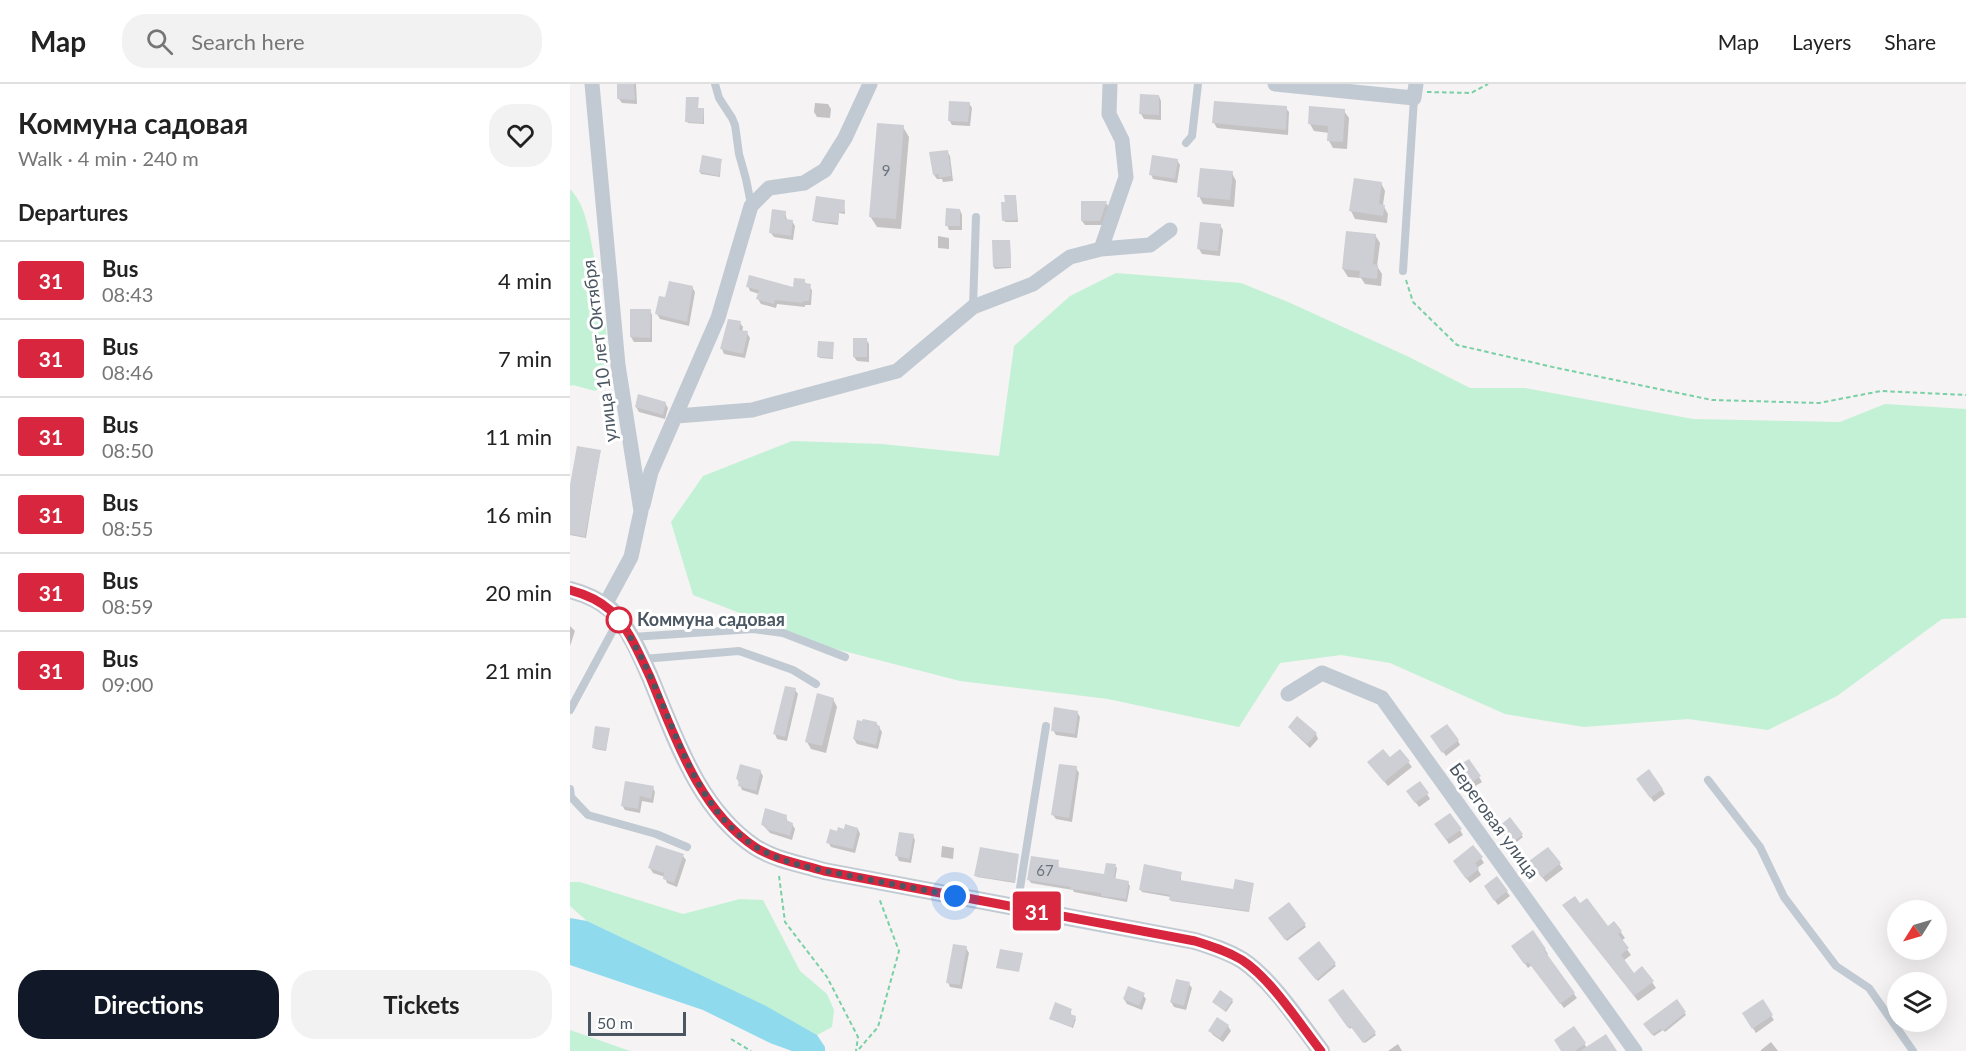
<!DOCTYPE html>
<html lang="en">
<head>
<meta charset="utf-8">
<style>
  :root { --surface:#fff; --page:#f2f2f2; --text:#222; --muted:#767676; --line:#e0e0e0; --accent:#111827 }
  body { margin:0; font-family:Lato,sans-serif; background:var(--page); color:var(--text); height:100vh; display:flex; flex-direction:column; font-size:22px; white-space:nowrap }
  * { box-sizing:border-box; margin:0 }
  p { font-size:20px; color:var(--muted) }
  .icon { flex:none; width:33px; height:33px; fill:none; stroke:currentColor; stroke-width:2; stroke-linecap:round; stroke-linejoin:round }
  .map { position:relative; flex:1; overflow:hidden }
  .drawer { display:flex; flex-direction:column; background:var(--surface); width:570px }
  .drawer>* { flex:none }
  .badge { padding:0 12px; border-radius:4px; font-size:21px; line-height:39px }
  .needle { width:39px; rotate:233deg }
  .controls { position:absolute; left:1317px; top:816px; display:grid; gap:12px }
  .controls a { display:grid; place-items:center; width:60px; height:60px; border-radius:50%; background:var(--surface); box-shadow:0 6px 24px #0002; font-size:30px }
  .scale { position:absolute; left:18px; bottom:15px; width:98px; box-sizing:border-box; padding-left:6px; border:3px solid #4a5661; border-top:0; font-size:16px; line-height:21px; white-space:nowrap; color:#4a5661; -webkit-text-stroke:4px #fff; paint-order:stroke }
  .you { position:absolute; width:30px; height:30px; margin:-15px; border:4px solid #fff; border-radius:50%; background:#1a73e8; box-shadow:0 0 0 9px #1a73e833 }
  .map>.badge { position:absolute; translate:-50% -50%; box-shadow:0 0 0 3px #fff }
  h2 { padding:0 18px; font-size:22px; line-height:54px }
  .round { display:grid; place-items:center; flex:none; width:63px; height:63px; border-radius:24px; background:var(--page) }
  .summary { display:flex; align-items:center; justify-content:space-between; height:102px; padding:0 18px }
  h1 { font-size:28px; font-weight:700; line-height:45px }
  .primary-button { display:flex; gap:12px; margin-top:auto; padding:12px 18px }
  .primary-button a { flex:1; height:69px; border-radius:24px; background:var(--accent); color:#fff; font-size:24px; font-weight:700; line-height:69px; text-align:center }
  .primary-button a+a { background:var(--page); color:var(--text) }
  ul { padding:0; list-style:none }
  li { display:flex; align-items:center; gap:18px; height:78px; padding:0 18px; border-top:2px solid var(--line) }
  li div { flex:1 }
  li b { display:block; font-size:22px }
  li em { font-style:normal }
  li .badge { min-width:66px; font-weight:700; text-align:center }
  header { display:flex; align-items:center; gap:36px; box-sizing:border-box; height:84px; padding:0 30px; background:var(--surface); border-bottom:2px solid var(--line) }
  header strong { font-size:28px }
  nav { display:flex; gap:33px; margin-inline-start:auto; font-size:21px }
  .search { width:420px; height:54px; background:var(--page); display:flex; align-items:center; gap:15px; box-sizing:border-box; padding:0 21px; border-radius:24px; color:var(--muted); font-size:22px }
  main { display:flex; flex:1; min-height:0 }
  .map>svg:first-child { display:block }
  .green { fill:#c3f1d5 }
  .water { fill:#90daee }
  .shadow { fill:#0003 }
  .building { fill:#cdcfd5 }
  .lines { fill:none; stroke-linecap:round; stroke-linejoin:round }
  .path { stroke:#7ad0a6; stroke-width:2; stroke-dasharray:4.5 3; stroke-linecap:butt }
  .service { stroke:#c1cad2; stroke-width:8 }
  .minor { stroke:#c1cad2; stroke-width:15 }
  .tertiary { stroke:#c1cad2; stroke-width:18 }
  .line-casing { stroke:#fff; stroke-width:14 }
  .line { stroke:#d7263d; stroke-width:9 }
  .walk { stroke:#4a5661; stroke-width:6; stroke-dasharray:0 10.8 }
  .stop-dot { fill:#fff; stroke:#d7263d; stroke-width:3 }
  .labels { text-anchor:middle; stroke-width:6; stroke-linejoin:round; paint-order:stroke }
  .number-label { font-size:15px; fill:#6b747e }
  .street-label { font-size:18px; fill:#4a5661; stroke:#fff }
  .stop-label { font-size:18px; font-weight:bold; fill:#4a5661; stroke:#fff; text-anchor:start }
</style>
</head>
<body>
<header>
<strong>Map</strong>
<div class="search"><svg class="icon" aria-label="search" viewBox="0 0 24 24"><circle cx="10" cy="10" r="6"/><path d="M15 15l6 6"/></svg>Search here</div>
<nav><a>Map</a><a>Layers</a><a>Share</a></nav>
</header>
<main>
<section class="drawer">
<div class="summary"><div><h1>Коммуна садовая</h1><p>Walk · 4 min · 240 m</p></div><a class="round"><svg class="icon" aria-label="heart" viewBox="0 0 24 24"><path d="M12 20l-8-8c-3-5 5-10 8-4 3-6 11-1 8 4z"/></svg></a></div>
<h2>Departures</h2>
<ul>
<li><span class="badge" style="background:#d7263d;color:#fff">31</span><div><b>Bus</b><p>08:43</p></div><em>4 min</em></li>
<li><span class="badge" style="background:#d7263d;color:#fff">31</span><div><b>Bus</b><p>08:46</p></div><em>7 min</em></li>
<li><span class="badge" style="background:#d7263d;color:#fff">31</span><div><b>Bus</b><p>08:50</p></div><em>11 min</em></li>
<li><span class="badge" style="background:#d7263d;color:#fff">31</span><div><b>Bus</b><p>08:55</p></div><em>16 min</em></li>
<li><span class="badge" style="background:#d7263d;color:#fff">31</span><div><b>Bus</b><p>08:59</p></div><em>20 min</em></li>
<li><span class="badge" style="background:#d7263d;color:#fff">31</span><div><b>Bus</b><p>09:00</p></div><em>21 min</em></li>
</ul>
<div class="primary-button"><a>Directions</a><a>Tickets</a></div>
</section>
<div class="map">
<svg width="1396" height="967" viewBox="0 0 1396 967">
  <rect width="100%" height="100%" fill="#f5f3f3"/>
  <path class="green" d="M0,105C6,111 11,120 14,129C20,146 22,165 26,183C30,211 43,267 36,294C34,301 31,303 25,307L3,301L0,302Z
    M546,189L671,199L718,218L839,273L900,304H955L1123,335L1270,338L1315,320L1396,325V534L1372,535L1267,612L1198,646L1118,635L1014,643L935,630L820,579L771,571L710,579L669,643L538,615L390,597L258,563L123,511L101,438L133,392L222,357L312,360L429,372L444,262L500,212Z
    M0,798H10L113,830L170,815L193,816L230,887L257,910L264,926L262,943L247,951L195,922L17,837L0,822Z
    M0,946L60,967H0Z"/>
  <path class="water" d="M0,834L17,837L196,922L247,951L255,963V967H222L200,959L133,926L0,881Z"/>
  <path class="shadow" d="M49,0H66L67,20L52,19L49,15Z
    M589,12L591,17V36L574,35L571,30Z
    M128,15V25H133L134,27V40L118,39L117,37Z
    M245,19L258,20L261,25L260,34L247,33L244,28Z
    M399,19L402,24L400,42L382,41L379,36Z
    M716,24L719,28L718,51L647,44L644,39Z
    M774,27L779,34L777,65L763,64L759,57V49L744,47L740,40Z
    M333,43L339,53L331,145L307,143L300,132Z
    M377,68L380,72L383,97L373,98L372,95H367L364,91Z
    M607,76L610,81L607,99L583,95L581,90Z
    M151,77L150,93L131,90L130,88Z
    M662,89L666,97L664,123L633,120L629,112Z
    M811,99L815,107L813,121L818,130L817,139L785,135L781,127Z
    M446,114L448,138H435L434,136Z
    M274,117L275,130L269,129L268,141L245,138L244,136Z
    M512,118L536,119L539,123L533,141H515L512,137Z
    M390,126L392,131V146H379L377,141Z
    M215,128L217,136L222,137L225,142L223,156L204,153L201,149Z
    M650,141L653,146L650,172L632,170L629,165Z
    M805,151L810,159L807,182L812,190L811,202L795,200L791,194L778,193L773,185Z
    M368,152L379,154V165L368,164Z
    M440,159L441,184L425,185L424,183Z
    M234,197L242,206L241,221H235V223L207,220L206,224L191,220L188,215L189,210L180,207L178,202L224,204Z
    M122,203L125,208L119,242L90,235L87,230L96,215Z
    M80,226L82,231V258H64L61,253Z
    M170,239L173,243L172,248L177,249L180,254L175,274L154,270L152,265Z
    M296,255L299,260V278L287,277L284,273Z
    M263,260V275L250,274L249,273Z
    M95,319L98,324L95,335L69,328L66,323Z
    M30,367L16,454L0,451V409Z
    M0,542L5,547L0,562Z
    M225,606L228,610L217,657L207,655L205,650Z
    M263,615L267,623L256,669L241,665L237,658Z
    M507,628L510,633L507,654L486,651L483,646Z
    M293,639H306L309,643L312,648L308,665L287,660L284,655Z
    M720,643L746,650L748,655L740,664L722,647Z
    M39,646L36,667L25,665L24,663Z
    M865,657H888L890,661L876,672Z
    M830,667L842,683L818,702L802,683L819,675Z
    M506,684L509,689L502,738L486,735L483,731Z
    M190,687L193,692L188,711L172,706L167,694Z
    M891,688L909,693L912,698L902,704Z
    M1071,700L1092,705L1095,710L1084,718Z
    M83,704L85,708L83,719L72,717L70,729L55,726L52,721Z
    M857,710L860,715L849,723L841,712Z
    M216,732L218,739L222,740L225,745L222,756L200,749L192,740Z
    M940,736L953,753L943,761L929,743Z
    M288,745L290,750L285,769L261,763L258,758L268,749Z
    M869,745L890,746L893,751L879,760Z
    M343,752L345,756L341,779L329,777L327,772Z
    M372,762L384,764L383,775L371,773Z
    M978,765L993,785L976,798L964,783Z
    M113,772L116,776L107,803L97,799L95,793L83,789L80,784Z
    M448,772L445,799L407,793L406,791Z
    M911,774L914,779L907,784L911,791L900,799L887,782Z
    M488,778L489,785L535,791L545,782L547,784L545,796L558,799L560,802L557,818L504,808L503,806L461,799L459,796Z
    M611,790V797L664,807L683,800L679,828L601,817V813L572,808L571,806Z
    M918,807L937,808L940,812L928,821Z
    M718,820L736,843L717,857L700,834Z
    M1010,822L1038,844L1044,839L1055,854L1051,857L1061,871L1053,877L1064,891L1082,898L1086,904L1068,917L998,828Z
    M963,848L978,870L976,872L1007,914L994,924L962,881L958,884L946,867Z
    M748,859L766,882L748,897L730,874Z
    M396,864L399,869L392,905L380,903L378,898Z
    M619,900L622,904L616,926L604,923L601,918Z
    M773,907L806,951L795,959L782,943L780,945L760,916Z
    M573,911L576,915L572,926L557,920L554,915Z
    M662,916L663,918L656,928L644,919Z
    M1106,917L1116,931L1095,948L1093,946L1084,952L1075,940Z
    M1192,918L1204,936L1186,949L1174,930Z
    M501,926V931L506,935L503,944L480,935Z
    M658,942L661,947L653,958L643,951L640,947Z
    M1004,944L1017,964L1046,967H992Z
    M1201,958L1208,967H1191V966Z
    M828,960L832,967H818Z"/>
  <path class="building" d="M47,0H64L65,16L47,15Z
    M570,10L589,11V31L569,30Z
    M116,13H129L128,24H134L133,39L115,38Z
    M379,17L400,18L398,38L378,37Z
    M644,17L717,22L716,46L642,39Z
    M739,22L775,25L773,58L757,57L758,42L738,40Z
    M307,39L334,41L326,135L299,133Z
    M378,66L381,92L369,94V90L363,91L359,68Z
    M132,71L152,75L149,92L129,88Z
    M582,71L608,75L605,95L579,91Z
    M630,84L663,87L660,116L627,113Z
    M784,94L812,98L809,120L815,121L813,132L779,127Z
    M434,111H446L447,136L432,137L431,118H435Z
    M246,112L275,116L274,128H269L268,139L242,137Z
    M511,117H537L530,137H511Z
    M376,124L390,125V142H375Z
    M202,125L216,127L215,135L223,136L221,152L199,149Z
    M630,138L651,140L648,167L627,165Z
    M776,147L806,150L803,180L808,181L807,195L789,193L790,187L772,185Z
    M422,156H440L441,183H423Z
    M179,191L223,203L224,194L235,195V199L241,200L239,217H233V219L205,216L204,220L186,215L189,206L176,203Z
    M99,197L123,202L117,238L85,230L89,212L95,213Z
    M60,225H81L80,254L60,253Z
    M158,235L171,237L169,246L178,247L173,270L150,265Z
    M283,254H297V273H283Z
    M248,257L264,258L263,274L247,273Z
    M68,310L96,318L93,331L65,323Z
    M7,362L31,366L15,453L0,450V401Z
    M215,602L226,604L215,653L203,650Z
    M247,609L264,614L252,662L235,658Z
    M484,623L508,627L505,650L481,647Z
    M727,632L747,649L737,660L718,643Z
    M293,635L307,638L306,641L310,642L306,661L283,655L287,636L292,637Z
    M877,640L889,656L872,669L860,652Z
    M25,642L40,644L36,666L22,664Z
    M813,665L820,673L830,665L840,677L814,698L797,678Z
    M899,675L911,692L898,701L886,683Z
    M170,680L191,686L186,707L168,702L169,696L166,695Z
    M489,680L507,682L499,734L481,731Z
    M1079,685L1093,705L1080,714L1066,695Z
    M55,697L84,702L81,715L70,712L68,725L51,722Z
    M850,697L859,709L845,719L836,707Z
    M195,724L217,731L216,736L223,739L220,752L196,745V742L191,741Z
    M880,729L892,745L876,756L864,740Z
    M940,733L953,750L941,760L928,743Z
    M275,740L288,744L283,765L256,759L260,745L267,747L268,743L274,745Z
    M329,748L344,750L339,775L325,772Z
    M86,761L114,770L104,799L93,795L94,789L78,784Z
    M903,761L913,773L905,779L909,785L896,795L883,777Z
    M410,763L449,770L445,798L404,792Z
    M978,763L991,779L972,794L959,777Z
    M461,772L489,776L488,783L534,790L536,779L546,780L544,794L559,797L556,815L531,812V809L500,805L501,803L457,796Z
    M574,780L612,788L610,796L663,805L665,795L684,799L679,827L599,816L600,811L569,806Z
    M927,792L938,807L924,817L914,802Z
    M1005,812L1010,819L1017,814L1038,842L1044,837L1052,847L1048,850L1059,864L1051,871L1064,889L1072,882L1084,897L1064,912L992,821Z
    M719,818L736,840L715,856L698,834Z
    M963,846L976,865L974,866L1005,909L990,920L958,878L954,880L941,862Z
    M749,857L766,879L746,896L728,874Z
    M383,860L397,862L390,901L376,899Z
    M430,865L453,869L449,888L426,884Z
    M606,895L620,898L614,922L600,918Z
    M558,902L575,909L569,922L553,915Z
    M773,905L806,948L793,959L780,942L778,944L758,916Z
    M650,906L663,915L655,927L642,918Z
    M1107,915L1116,928L1093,947L1091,945L1082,951L1073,940Z
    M1193,915L1203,931L1182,945L1172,929Z
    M485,918L502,925L500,930L506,932L502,943L479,935Z
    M647,933L659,941L650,954L638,947Z
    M1004,942L1016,959L1005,967H991L984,956Z
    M1036,950L1047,967H1010Z"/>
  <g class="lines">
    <path class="path" d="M857,8L901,9L918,0
      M836,196L843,218L887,261L987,284L1142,316L1249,319L1311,307L1396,311
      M209,792L215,838L257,893L288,953L286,967
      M161,955L181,967
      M289,965L308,943L329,867L309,814"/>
    <path class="service" d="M145,0L149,14L162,34L165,41L169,70L176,95L181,120
      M616,59L622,52L628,0
      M833,187L844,14
      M403,223L406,133
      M62,553L183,545L213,549L275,573
      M73,575L169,567L223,586L246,600
      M0,626L48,537
      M1138,696L1190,763L1214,813L1266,882L1299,904L1343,967
      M0,705L1,713L18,731L86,750L117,763
      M447,823L476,642"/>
    <path class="minor" d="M22,0L48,281L71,427L61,473L35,521
      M705,0L844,14L846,0
      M531,165L556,93L552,56L539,30L540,0
      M107,332L182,326L327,287L403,223L463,200L500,173L531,165L580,161L600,146
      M73,421L81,388L148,234L181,122L199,104L234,99L255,86L275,54L300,0
      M718,610L752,589L812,614L1065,967"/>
    <path class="tertiary" d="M0,506C15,510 29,516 41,526C59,544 70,570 80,593C105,653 128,725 185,763C205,776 231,780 254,787L625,857C641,862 657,867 672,876C701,895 730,939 751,967"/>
  </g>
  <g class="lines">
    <g class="line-casing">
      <path id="line" d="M0,506C15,510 29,516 40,526C59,544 69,570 80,593C105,653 128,725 185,763C205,776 231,780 254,787L625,857C641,862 657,867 672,876C701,895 729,939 751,967"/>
    </g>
    <use href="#line" class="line"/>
    <path class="walk" d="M49,536C77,575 94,627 114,671C130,706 153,743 186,763C217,782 256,787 291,794C322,800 354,806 385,812"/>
  </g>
  <circle class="stop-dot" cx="49" cy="536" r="12"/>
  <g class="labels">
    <g class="number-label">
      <text x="316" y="92">9</text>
      <text x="475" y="792">67</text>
    </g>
    <g class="street-label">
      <text transform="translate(30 267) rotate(-97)" y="6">улица 10 лет Октября</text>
      <text transform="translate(924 737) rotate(54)" y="6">Береговая улица</text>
    </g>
    <g class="stop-label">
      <text x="67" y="542">Коммуна садовая</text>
    </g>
  </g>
</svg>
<div class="controls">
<a><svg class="needle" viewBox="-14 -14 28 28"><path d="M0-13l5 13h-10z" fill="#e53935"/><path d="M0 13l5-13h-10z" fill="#767676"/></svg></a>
<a><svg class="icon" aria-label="layers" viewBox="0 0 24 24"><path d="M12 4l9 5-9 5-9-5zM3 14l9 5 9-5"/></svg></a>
</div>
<div class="scale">50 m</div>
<div class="you" style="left:385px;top:812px"></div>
<b class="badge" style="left:467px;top:827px;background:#d7263d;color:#fff">31</b>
</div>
</main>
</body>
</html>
